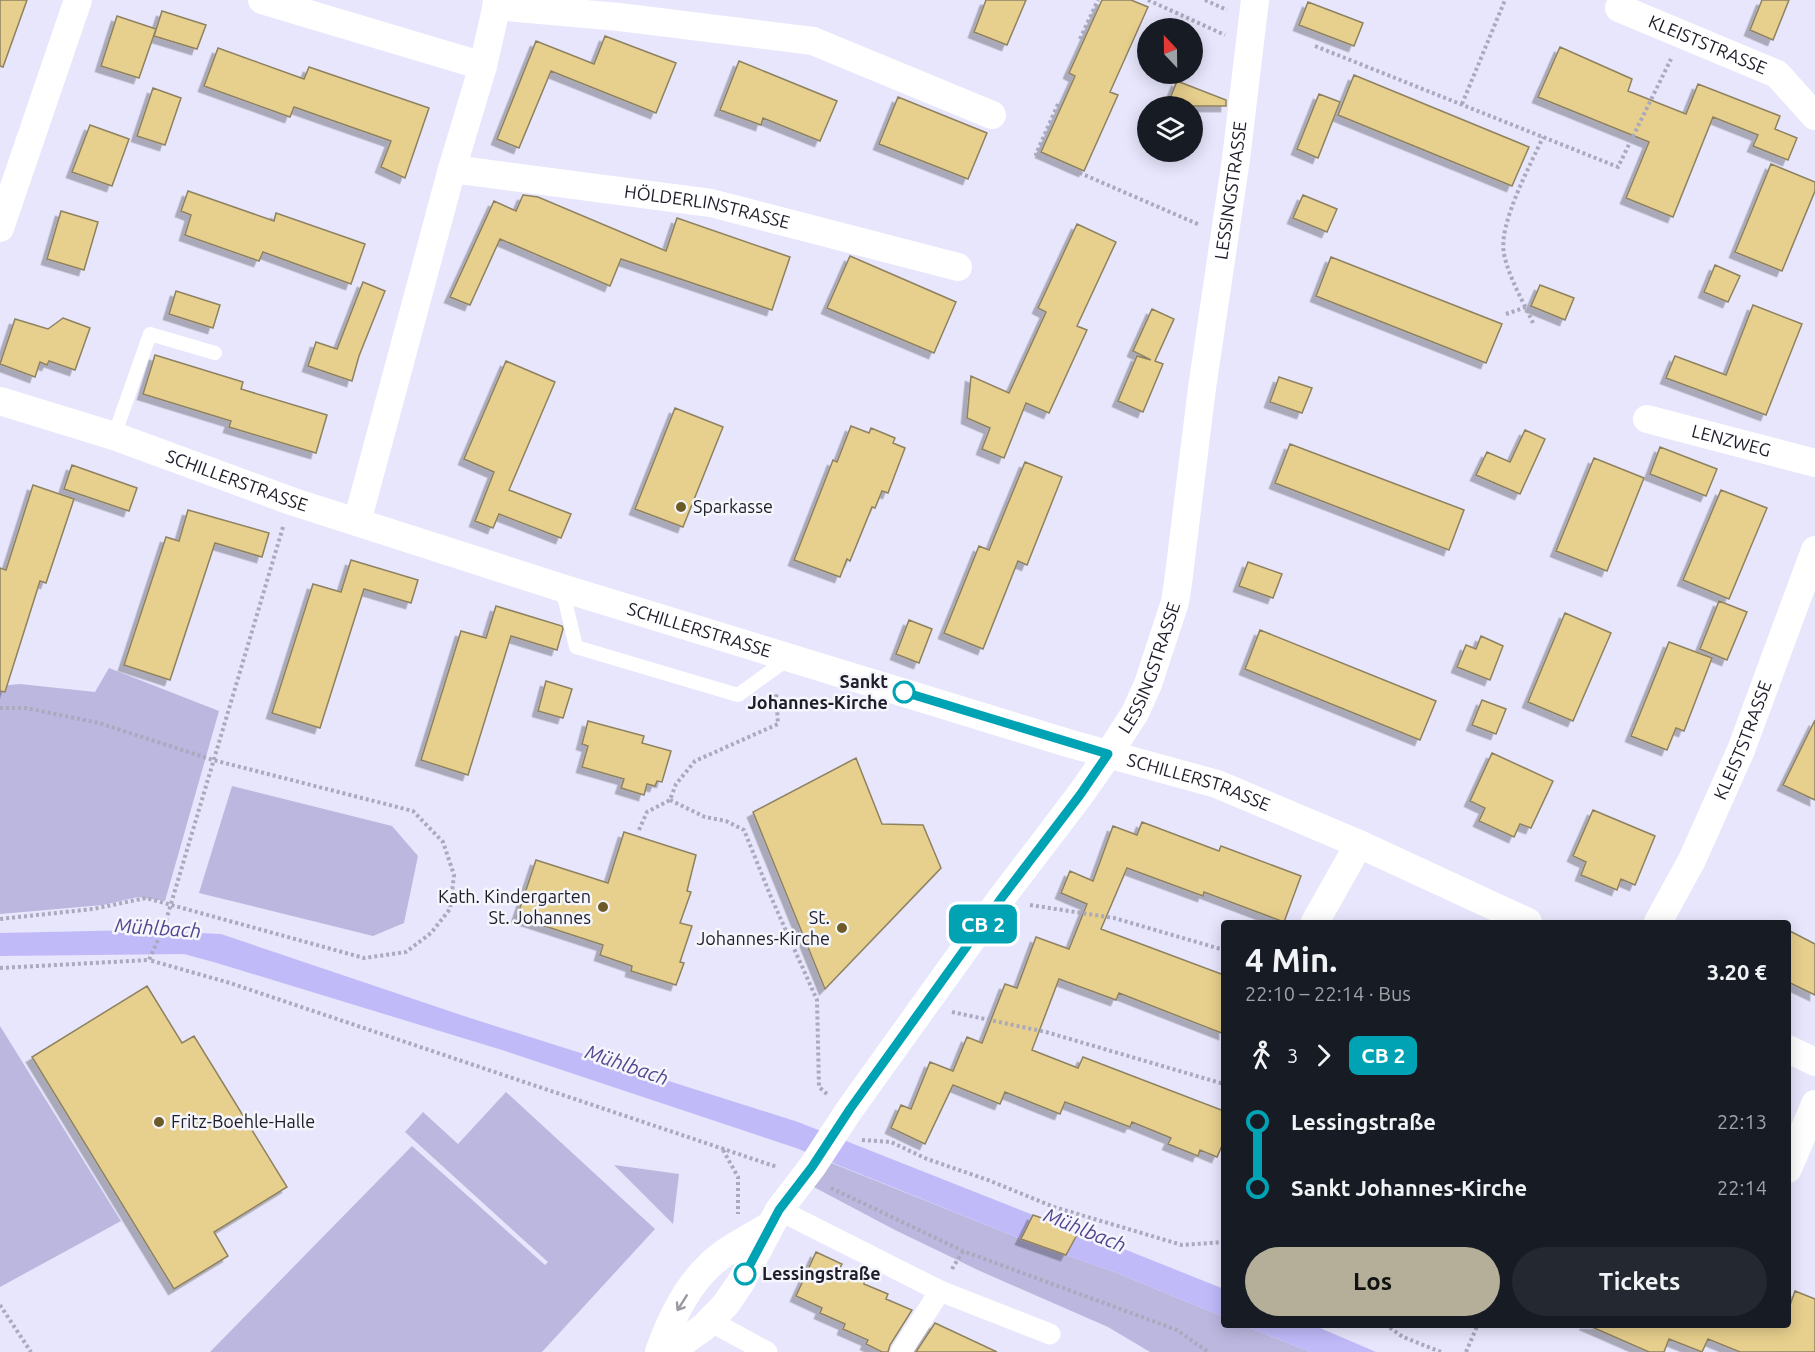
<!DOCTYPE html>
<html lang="de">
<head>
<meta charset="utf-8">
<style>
  :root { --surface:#171b24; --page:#242831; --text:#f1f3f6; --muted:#9ea1a6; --accent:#b5af9a }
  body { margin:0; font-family:Ubuntu,sans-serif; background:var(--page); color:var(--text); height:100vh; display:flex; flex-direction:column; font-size:22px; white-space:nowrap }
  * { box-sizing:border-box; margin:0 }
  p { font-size:20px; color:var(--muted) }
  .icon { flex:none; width:33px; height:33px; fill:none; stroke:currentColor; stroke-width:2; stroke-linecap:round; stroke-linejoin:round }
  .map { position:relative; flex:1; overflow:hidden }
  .panel { position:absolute; left:1221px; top:920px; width:570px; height:408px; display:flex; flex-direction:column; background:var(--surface); border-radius:6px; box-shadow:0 3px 15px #0003 }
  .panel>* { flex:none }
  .badge { padding:0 12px; border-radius:9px; font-size:21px; line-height:39px }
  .needle { width:39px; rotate:338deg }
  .tools { position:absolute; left:1137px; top:18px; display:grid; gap:12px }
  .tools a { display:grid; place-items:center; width:66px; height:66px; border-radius:50%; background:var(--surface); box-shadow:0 3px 15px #0003; font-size:30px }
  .map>.badge { position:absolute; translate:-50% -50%; box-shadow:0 0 0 3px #fff }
  .legs { display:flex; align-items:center; gap:9px; height:66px; padding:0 24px; font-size:20px }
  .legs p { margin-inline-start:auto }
  .overview { display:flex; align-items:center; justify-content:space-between; height:102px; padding:0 24px }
  h1 { font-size:33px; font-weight:700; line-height:45px }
  .button { display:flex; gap:12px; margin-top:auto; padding:12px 24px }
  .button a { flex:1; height:69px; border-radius:36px; background:var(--accent); color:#111; font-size:24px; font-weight:700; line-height:69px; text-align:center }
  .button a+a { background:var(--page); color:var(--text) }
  ul { padding:0 24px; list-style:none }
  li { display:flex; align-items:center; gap:21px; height:66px; font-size:22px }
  li i { display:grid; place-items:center; width:9px; height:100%; margin:0 8px; background:currentColor }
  li i::after { content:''; width:15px; height:15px; margin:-8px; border:4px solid; border-radius:50%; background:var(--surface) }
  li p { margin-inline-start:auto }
  li:first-child i { background:linear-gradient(#0000 50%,currentColor 0) }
  li:last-child i { background:linear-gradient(currentColor 50%,#0000 0) }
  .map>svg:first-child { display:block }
  .green { fill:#bbb7df }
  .water { fill:#c0baf9 }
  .building { fill:#e7cf8d; stroke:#8e8261; stroke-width:1.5; filter:url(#shadow) }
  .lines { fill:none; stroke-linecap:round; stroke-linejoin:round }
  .path { stroke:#aaa9bd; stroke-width:4; stroke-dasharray:3 3; stroke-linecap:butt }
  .service { stroke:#fff; stroke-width:14 }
  .pedestrian { stroke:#fff; stroke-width:21 }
  .minor { stroke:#fff; stroke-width:28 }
  .oneway { stroke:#9a999f }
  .line-1-casing { stroke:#fff; stroke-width:14 }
  .line-1 { stroke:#00a3b4; stroke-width:9 }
  .poi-dot { fill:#6c5b29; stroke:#f5f5fc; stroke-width:2 }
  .stop-1-dot { fill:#fff; stroke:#00a3b4; stroke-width:3 }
  .labels { text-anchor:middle; stroke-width:5; stroke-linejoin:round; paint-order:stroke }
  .street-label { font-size:18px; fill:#1e1d2a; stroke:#f5f5fc }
  .poi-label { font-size:18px; fill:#1e1d2a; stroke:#f5f5fc; text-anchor:start }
  .stop-label { font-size:18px; font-weight:bold; fill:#1e1d2a; stroke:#f5f5fc; text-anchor:end }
  .water-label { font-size:20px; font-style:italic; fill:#534590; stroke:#f5f5fc }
</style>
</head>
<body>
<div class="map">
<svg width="1815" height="1352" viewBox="0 0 1815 1352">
  <defs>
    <filter id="shadow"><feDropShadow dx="-5.5" dy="5.5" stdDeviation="0" flood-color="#0004"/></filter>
  </defs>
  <rect width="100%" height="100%" fill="#e7e6fc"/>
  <path class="green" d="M109,668L219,711L165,901L138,897L103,905L0,914V686L20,684L95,692Z
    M232,786L392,826L418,856L404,923L373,936L199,893Z
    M0,1026L121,1221L0,1287Z
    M506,1092L655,1229L542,1352H210L412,1146L545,1265L548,1262L405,1132L423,1112L458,1144Z
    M824,1160L1021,1239L1117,1273L1224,1317V1324L1242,1325L1310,1352H1150L1108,1327L980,1271L895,1230L810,1185Z
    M614,1165L679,1174L673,1224Z"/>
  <path class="water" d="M138,930L221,934L467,1017L798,1122L1033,1215L1021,1239L796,1148L502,1050L217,963L184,954L0,956V933Z
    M1079,1231L1224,1289V1317L1117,1273L1066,1255Z
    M1242,1325H1313L1376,1352H1310Z"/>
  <path class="building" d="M0,0H27L3,67L0,66Z
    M986,0H1026L1007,45L974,32Z
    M1102,0H1131L1148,7L1110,92L1118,95L1084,171L1041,152L1075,76L1069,73Z
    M1762,0H1789L1773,40L1750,30Z
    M1308,2L1363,23L1354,46L1299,25Z
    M162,11L206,25L197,49L154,36Z
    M117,16L156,29L139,78L101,66Z
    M605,36L676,63L656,113L551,71L519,148L497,139L536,41L594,64Z
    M1560,47L1632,79L1628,91L1686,114L1698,84L1780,116L1775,129L1797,138L1788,160L1753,146L1758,135L1713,117L1673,217L1626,198L1649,142L1538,97Z
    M218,48L304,79L309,67L429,108L405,178L381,167L391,141L294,107L290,117L204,86Z
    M739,61L837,101L820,141L763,118L761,125L720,110Z
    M1354,75L1529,147L1512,186L1338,115Z
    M1177,81L1226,100V106H1167Z
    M153,88L181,98L165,145L137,136Z
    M1319,94L1340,102L1318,158L1297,149Z
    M898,97L987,133L968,179L879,144Z
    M90,125L129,139L112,186L72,172Z
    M1771,164L1815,182V191L1782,271L1735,252Z
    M188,191L274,221L276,213L365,244L351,284L263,252L259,261L185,235L191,215L181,211Z
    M523,195L538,197L666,251L677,218L790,257L772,310L621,259L610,286L500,239L470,305L450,297L494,201L516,211Z
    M1303,195L1337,209L1327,232L1293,218Z
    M61,211L98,222L84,270L47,259Z
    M1077,224L1116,242L1077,326L1087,330L1049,413L1026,403L1004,458L982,449L990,428L967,418L971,376L1009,393L1046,312L1038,308Z
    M850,256L956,302L934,353L827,308Z
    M1331,257L1502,324L1486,363L1316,296Z
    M1715,265L1740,276L1728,302L1704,292Z
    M363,282L385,291L359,356L352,381L308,366L316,342L337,349Z
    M1540,285L1574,298L1565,320L1531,306Z
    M176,291L220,305L213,328L169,314Z
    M1753,305L1802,324L1766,415L1666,378L1675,356L1726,375Z
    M1152,309L1174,319L1155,361L1163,364L1143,412L1118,401L1137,356L1151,360L1133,351Z
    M63,318L90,328L75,370L49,361L47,365L40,362L35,377L0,364L15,319L48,329Z
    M155,355L243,382L241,389L327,415L316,453L229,427L231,421L143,394Z
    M506,361L555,382L509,490L571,514L561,538L499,514L493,528L475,521L494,472L464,459Z
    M1279,377L1312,388L1302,413L1270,402Z
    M675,408L723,427L683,527L635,509Z
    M851,426L869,433L871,428L895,438L893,443L905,448L888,493L882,491L875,508L872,507L850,561L847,559L840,577L794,560L833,460L837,462Z
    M1525,430L1545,439L1520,494L1476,475L1487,452L1510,462Z
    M1290,444L1464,510L1449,550L1275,483Z
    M1660,447L1717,469L1706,496L1650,474Z
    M1594,458L1644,478L1607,571L1556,551Z
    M1025,462L1062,477L1027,565L1018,561L983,649L944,633L979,546L989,550Z
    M72,465L137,488L129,511L64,489Z
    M33,485L74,499L46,583L40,581L5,692L0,691V568L6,570Z
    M1721,490L1767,508L1729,599L1683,580Z
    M188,510L269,533L262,557L215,543L170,680L124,665L166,537L179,541Z
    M351,560L418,580L411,603L364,589L320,728L272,713L313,584L341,592Z
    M1248,562L1282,574L1273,598L1239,586Z
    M1719,601L1747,612L1727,660L1700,649Z
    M496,606L562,626L563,629L557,650L511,636L468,775L421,760L461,631L486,638Z
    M1565,613L1611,633L1573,721L1528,702Z
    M909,620L932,629L919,663L896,654Z
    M1260,630L1436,701L1420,740L1245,669Z
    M1481,636L1503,646L1490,680L1457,667L1466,645L1476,649Z
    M1669,642L1712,658L1684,731L1676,728L1667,750L1631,736Z
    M546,681L572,689L563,718L538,711Z
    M1482,700L1506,709L1496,734L1472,725Z
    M1815,720V800L1783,785Z
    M588,721L644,736L642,743L671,751L662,782L657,781L655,786L647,784L644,795L621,788L624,779L582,767L588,746L582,744Z
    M1492,753L1553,781L1531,828L1520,824L1514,837L1479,821L1485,808L1470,801Z
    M856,758L882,824L923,825L941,868L825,989L753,812Z
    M1593,810L1655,836L1635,885L1621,879L1617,890L1581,875L1586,862L1573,856Z
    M1142,822L1219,851L1221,846L1301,876L1284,922L1204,892L1203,896L1127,868L1101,929L1224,975V1034L1119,993L1116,1000L1059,979L1032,1050L1078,1068L1083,1057L1224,1111V1141L1217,1157L1200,1150L1198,1156L1168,1144L1171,1138L1132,1122L1130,1127L1065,1102L1060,1114L1005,1092L1000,1104L953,1085L925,1144L891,1128L901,1105L911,1109L930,1062L953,1071L967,1037L982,1043L1005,984L1017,988L1036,937L1069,949L1087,904L1061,893L1070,871L1093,881L1113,826L1137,835Z
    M624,832L696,855L687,891L691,892L680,923L692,926L680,962L684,963L676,985L631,971L632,966L600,955L603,945L517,917L536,860L608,883Z
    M1788,930L1815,944V995L1788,982Z
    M147,986L182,1043L194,1036L287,1187L214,1232L228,1256L174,1289L32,1057Z
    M1033,1215L1079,1231L1066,1255L1021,1239Z
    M816,1252L842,1264L840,1268L865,1280L864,1284L888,1294L886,1299L912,1310L890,1345L888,1352H882L866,1344L868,1340L843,1329L845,1324L820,1313L822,1308L796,1296Z
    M1795,1291L1815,1299V1352H1740L1708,1339L1702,1352L1669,1339L1664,1352H1649L1585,1324H1788V1311Z
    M935,1323L997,1352H916Z"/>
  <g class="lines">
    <path class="path" d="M1148,0L1225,35
      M1205,0L1227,10
      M1080,39L1098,0
      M1315,46L1618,167L1671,59
      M1058,104L1036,154L1200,225
      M1462,104L1505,0
      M1506,314L1526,307
      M1533,323C1523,301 1509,278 1504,254C1498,224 1530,166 1543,137
      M283,527L165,924L149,960L230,983L777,1167
      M0,708H26L99,723L213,760L413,811L443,842L454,875L450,909L431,933L406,952L364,958L146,898L93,909L0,919
      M670,800L705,817L726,821L744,830L771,897L817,1000L819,1087L827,1094
      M639,830L647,812L670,800L676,784L695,761L778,724L776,693
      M1030,905L1114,918L1224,950
      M0,968L149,960
      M952,1012L1046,1032L1224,1084
      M862,1140L891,1142L927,1159L988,1180L1054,1207L1182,1245L1224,1242
      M723,1150L738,1177V1214
      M831,1188L963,1251L1177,1330L1208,1352
      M952,1269L963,1251
      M0,1305L31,1352
      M1385,1324L1403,1337L1441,1352
      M1466,1352L1478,1324"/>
    <path class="service" d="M114,436L150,334L215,353
      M562,588L576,647L738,695L789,658"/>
    <path class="pedestrian" d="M779,1210L940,1291L901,1352
      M940,1291L1050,1334
      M710,1321L767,1352"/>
    <g class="minor">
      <path d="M262,0L483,66"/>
      <path d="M496,6L619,17L813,41L992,115"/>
      <path id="s1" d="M1619,8L1777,74L1815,116"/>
      <path id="s2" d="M452,169L711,203L958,267"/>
      <path d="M0,228L78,0"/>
      <path id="s3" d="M0,401L114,436L291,501L562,588L1071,744L1217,784L1359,844L1528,922"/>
      <path id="s4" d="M1647,419L1815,463"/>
      <path d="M357,522L452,169L483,66L498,0"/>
      <path d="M1315,922L1359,844"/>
      <path id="s5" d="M1658,922L1692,860L1741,750L1815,550"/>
      <path d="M1788,1049L1815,1062"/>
      <path d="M1788,1169L1815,1104"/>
      <path d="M659,1352C670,1321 686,1287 710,1265C726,1249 750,1238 769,1226"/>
      <path id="s6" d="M669,1352L704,1327L726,1304L741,1282L779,1210L812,1167L850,1109L1000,900L1080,795L1108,755L1135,713L1148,684L1175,602L1178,583L1202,388L1236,159L1255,0"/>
    </g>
  </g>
  <defs><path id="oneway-shaft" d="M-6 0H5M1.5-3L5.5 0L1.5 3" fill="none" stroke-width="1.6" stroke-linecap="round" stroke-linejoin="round" transform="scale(1.5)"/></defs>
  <use class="oneway" href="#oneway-shaft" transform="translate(682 1303) rotate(122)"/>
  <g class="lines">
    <g class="line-1-casing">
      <path id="line-1" d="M745,1274L779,1210L812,1167L850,1109L1000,900L1080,795L1108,754L904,692"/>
    </g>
    <use href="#line-1" class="line-1"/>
  </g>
  <g class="poi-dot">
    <circle cx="681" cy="507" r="6"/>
    <circle cx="603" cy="907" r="6"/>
    <circle cx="842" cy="928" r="6"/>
    <circle cx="159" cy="1122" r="6"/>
  </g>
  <g class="stop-1-dot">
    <circle cx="904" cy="692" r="10"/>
    <circle cx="745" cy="1274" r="10"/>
  </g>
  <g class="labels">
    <g class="street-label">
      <text dy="6" stroke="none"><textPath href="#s1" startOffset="96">KLEISTSTRASSE</textPath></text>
      <text dy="6" stroke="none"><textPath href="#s6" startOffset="1328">LESSINGSTRASSE</textPath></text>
      <text dy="6" stroke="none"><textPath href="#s2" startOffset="258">HÖLDERLINSTRASSE</textPath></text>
      <text dy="6" stroke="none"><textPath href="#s4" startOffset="87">LENZWEG</textPath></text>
      <text dy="6" stroke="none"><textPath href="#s3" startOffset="250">SCHILLERSTRASSE</textPath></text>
      <text dy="6" stroke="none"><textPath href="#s3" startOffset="736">SCHILLERSTRASSE</textPath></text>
      <text dy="6" stroke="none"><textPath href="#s6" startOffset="842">LESSINGSTRASSE</textPath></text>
      <text dy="6" stroke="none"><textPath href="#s5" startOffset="201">KLEISTSTRASSE</textPath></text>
      <text dy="6" stroke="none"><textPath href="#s3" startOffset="1258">SCHILLERSTRASSE</textPath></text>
    </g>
    <g class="poi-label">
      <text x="693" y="513">Sparkasse</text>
      <text x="591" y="903" text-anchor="end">Kath. Kindergarten<tspan x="591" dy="21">St. Johannes</tspan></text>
      <text x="830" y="924" text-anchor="end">St.<tspan x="830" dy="21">Johannes-Kirche</tspan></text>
      <text x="171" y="1128">Fritz-Boehle-Halle</text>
    </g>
    <g class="stop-label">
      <text x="888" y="688">Sankt<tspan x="888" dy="21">Johannes-Kirche</tspan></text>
      <text x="762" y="1280" text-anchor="start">Lessingstraße</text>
    </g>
    <g class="water-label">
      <text transform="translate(158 928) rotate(4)" y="7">Mühlbach</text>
      <text transform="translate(627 1065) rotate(19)" y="7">Mühlbach</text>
      <text transform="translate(1085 1230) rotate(22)" y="7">Mühlbach</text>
    </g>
  </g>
</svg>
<div class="tools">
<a><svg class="needle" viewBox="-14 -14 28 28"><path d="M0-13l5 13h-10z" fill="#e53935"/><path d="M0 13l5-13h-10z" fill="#9ea1a6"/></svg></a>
<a><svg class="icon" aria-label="layers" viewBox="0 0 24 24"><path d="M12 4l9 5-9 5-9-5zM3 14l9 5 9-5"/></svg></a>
</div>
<b class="badge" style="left:983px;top:924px;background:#00a3b4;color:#fff">CB 2</b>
<section class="panel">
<div class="overview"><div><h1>4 Min.</h1><p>22:10 – 22:14 · Bus</p></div><b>3.20 €</b></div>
<div class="legs"><svg class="icon" aria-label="walk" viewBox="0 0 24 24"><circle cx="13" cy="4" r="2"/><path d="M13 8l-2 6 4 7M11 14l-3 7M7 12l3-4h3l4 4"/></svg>3<svg class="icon" aria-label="forward" viewBox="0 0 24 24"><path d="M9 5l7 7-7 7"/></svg><b class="badge" style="background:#00a3b4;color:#fff">CB 2</b></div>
<ul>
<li><i style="color:#00a3b4"></i><b>Lessingstraße</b><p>22:13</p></li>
<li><i style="color:#00a3b4"></i><b>Sankt Johannes-Kirche</b><p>22:14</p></li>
</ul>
<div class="button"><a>Los</a><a>Tickets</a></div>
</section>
</div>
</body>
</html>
